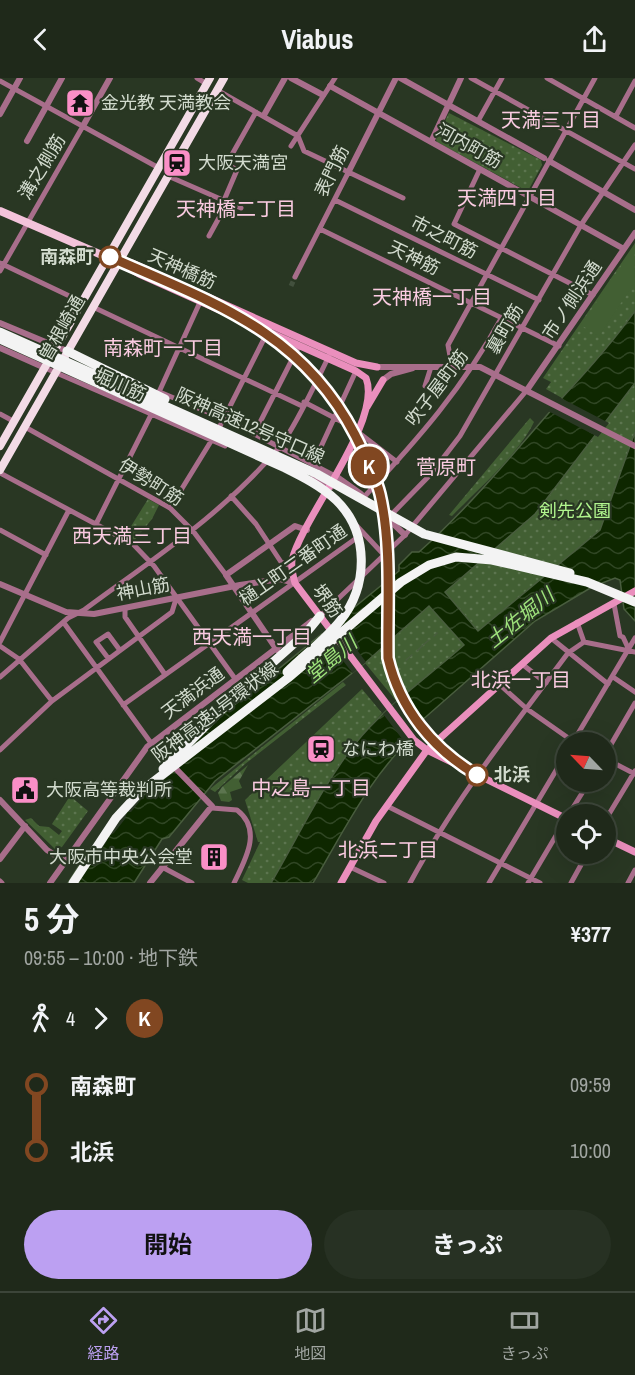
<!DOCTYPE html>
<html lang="ja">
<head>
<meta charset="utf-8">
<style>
  :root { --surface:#1f291a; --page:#273123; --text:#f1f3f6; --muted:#a1a6a2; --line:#3c4539; --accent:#bca0f2 }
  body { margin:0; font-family:"Archivo Narrow","Noto Sans JP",sans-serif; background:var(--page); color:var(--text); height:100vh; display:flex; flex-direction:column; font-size:22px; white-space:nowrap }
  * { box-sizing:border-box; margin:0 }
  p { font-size:20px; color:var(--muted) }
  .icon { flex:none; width:33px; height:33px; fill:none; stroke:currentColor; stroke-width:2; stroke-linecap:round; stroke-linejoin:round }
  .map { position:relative; height:805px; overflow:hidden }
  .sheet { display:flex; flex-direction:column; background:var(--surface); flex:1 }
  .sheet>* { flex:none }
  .badge { padding:0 12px; border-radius:20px; font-size:21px; line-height:39px }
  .needle { width:39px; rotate:295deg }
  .tools { position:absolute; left:556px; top:654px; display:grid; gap:12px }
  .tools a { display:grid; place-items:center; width:60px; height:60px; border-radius:50%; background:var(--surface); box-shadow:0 6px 24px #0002,0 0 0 2px var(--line); font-size:30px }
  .map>.badge { position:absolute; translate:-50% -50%; box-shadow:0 0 0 3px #fff }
  .legs { display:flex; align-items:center; gap:9px; height:66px; padding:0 24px; font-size:20px }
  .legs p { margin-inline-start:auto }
  .head { display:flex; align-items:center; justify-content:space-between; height:102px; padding:0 24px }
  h1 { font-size:33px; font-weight:700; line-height:45px }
  .action { display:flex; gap:12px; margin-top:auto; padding:12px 24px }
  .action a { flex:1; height:69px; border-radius:36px; background:var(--accent); color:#111; font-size:24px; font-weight:700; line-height:69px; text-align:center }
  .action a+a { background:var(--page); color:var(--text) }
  ul { padding:0 24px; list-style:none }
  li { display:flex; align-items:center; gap:21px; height:66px; font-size:22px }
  li i { display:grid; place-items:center; width:9px; height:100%; margin:0 8px; background:currentColor }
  li i::after { content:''; width:15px; height:15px; margin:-8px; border:4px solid; border-radius:50%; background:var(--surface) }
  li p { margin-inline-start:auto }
  li:first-child i { background:linear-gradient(#0000 50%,currentColor 0) }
  li:last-child i { background:linear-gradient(currentColor 50%,#0000 0) }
  header { display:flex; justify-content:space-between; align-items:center; height:78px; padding:0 24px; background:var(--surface); font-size:27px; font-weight:700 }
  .tabs { display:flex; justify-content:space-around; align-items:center; height:84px; border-top:2px solid var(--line); background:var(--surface); font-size:16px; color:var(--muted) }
  .tabs a { display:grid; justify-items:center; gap:3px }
  .tabs .on { color:var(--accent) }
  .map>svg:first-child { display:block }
  .green { fill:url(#green-dots) }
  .forest { fill:url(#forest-firs) }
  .pitch { fill:#425f33 }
  .water { fill:url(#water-waves); stroke:#495d3e; stroke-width:1.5 }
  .pier { fill:#293723 }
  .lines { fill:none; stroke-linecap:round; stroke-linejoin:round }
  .stream { stroke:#495d3e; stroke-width:1.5 }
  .minor-tunnel { stroke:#42503d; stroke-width:5; stroke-dasharray:5 2.5; stroke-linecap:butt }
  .minor { stroke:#a86e8b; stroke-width:5 }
  .tertiary { stroke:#a86e8b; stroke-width:6 }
  .secondary { stroke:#ea8fbd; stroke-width:7 }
  .primary { stroke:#f3c3da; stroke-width:8 }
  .trunk { stroke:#f3dbe6; stroke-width:8 }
  .motorway { stroke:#f3f3f3; stroke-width:9 }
  .line-1-casing { stroke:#fff; stroke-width:14 }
  .line-1 { stroke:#814721; stroke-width:9 }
  .stop-1-dot { fill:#fff; stroke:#814721; stroke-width:3 }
  .labels { text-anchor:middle; stroke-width:4.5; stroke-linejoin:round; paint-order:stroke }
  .poi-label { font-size:18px; fill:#d2dbce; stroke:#293723; text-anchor:start }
  .street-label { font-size:18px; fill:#d2dbce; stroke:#293723 }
  .stop-label { font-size:18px; font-weight:bold; fill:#d2dbce; stroke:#293723; text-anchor:end }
  .park-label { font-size:18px; fill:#b1f58e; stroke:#293723 }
  .neighbourhood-label { font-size:20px; fill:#facbe1; stroke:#293723 }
  .water-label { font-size:20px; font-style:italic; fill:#9ee27b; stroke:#293723 }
</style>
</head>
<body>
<header><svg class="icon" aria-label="back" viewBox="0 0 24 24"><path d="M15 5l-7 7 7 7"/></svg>Viabus<svg class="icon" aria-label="share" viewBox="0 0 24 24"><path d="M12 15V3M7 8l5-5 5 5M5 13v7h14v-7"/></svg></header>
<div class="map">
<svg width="635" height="805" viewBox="0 0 635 805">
  <defs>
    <pattern id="green-dots" width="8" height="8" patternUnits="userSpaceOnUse" patternTransform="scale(1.5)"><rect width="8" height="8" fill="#425f33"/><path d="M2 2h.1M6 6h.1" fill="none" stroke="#5c754f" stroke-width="1.8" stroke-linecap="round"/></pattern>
    <pattern id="forest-firs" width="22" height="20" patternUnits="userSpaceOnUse" patternTransform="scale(1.5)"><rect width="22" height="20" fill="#425f33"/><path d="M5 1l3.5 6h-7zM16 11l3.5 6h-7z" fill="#5c754f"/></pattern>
    <pattern id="water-waves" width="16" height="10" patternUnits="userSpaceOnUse" patternTransform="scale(1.5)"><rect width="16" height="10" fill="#0e2700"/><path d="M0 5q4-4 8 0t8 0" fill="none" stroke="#304624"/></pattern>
  </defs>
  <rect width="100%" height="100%" fill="#293723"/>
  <path class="green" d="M449,35L541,82L542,87L529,111L525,112L437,64L436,61Z
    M635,165V233L608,270L562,320L546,311L551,304L543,300Z
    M635,305V354L600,452L478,553L445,514L535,436Z
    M530,340L534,344C518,377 478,411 452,438L449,437Z
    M148,421L159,427L152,441L134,463L125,458Z
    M429,528L464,567L398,625L365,585Z
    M343,604L346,607L245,686L215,714L210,711Z
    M362,611L382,635C335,686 306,745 271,805H248L242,802L260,764H258L245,722Z
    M70,718L88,733L62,769L55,771L25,742L31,740L39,748L49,749L59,757L62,753L52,746Z"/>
  <path class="forest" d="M248,687L239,703L242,710L230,714L232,722L229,724L221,723L218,715L222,709Z"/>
  <path class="pitch" d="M634,169L635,204L599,258L581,247Z"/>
  <path class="water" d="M635,233V305L535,436L445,514L478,553L600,452L635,354V543L624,531L620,502L615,500L592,509L535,543L420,644V652C372,694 345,751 313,805H271C298,759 322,708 355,666C383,630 428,599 464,567L429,528L365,585L215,703L169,759L162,761L134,805H68L102,751L147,698L399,493V487L412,474H419C472,427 515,373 562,320C588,292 613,264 635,233Z"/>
  <path class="pier" d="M559,319L609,345L598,359L548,333Z
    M334,541L366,584L353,595L354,597L320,553Z
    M396,624L419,654L406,666L383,636Z
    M157,685L170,697L144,718L131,734H127L125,741L114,755L107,759V763L96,780L86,775L80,780L125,717Z"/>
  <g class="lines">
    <path class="stream" d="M436,556L437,555
      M434,558L435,557
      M423,567L429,562
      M417,573L423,567
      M406,582L412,577"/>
    <path class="minor-tunnel" d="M291,208L295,199"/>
    <path class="minor" d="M197,0L207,6
      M471,0L635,91
      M547,0L635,50
      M0,3L159,90
      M217,12L298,58L304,73L403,120
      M616,38L635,3
      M478,43L502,0
      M291,68L335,0
      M480,91L454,146L593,217
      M168,98L241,130
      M335,122L539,222
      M320,151L559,268
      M209,158L226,127L225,120L237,92L230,88V80L256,34
      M0,185L82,224
      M0,193L83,48
      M295,199L348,95
      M93,229L302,328
      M462,287L450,278L448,267L595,0
      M45,290L225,368
      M425,308L431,289
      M159,314L201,222
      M162,315L231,344L337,399
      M304,324L350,348L397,384
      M0,336L13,343
      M25,349L170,430L193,453L226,497
      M218,352L269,251
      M254,356L299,268
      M313,386L356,293
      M0,395L133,466L154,488L236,602
      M231,418L256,446L281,484L291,488
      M364,419C419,360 463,310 502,239
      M170,430L213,360
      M389,439L430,397L460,358L581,147L635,67
      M96,446L151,337
      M355,446L385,478
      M0,452L46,477
      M614,526L620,558L623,559L629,572
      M125,530V539L164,595
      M320,538L405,457L527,312
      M577,544L584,564
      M64,545L151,665
      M551,560L608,606
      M0,564L69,432
      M584,564L635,574
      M0,568L19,581L52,623
      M108,580L96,564L108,556L119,571
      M522,586L546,605
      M0,599L68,540L84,532C153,481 226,434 281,367C296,348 317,302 329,278
      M613,599L635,614
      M499,606L527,631L574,664
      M123,627L358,459
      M573,664L635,560
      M0,672L52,623L172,534L176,521
      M606,675L635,625
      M606,681L635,696
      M387,728L540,805
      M212,730L237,732C263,752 245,782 234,805
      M569,736L589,704
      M606,741L635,693
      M162,789L192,805
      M350,789L384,805
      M0,803L2,805
      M410,805C454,723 512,650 568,575L584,564
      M489,805L567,674
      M528,805L567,739
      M571,805L587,776
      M628,805L635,792"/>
    <path class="tertiary" d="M291,0L323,17
      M400,0L544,80
      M330,8L624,171
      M0,36L20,0
      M264,37L285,0
      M83,48L110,0
      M27,63L62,0
      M431,64L461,0
      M549,83L635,132
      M348,95L396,0
      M0,245L67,273
      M0,270L45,290
      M377,289H480L635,368
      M383,302L391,296L413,290
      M527,312L635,155
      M337,399L361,416
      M313,400L331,409
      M382,435L405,457
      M0,506L66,534L94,536L240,507L280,501L295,505
      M277,572L226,497L295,448L307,452
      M0,722L47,772L64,783
      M0,781L25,748
      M50,805L147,669L312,543
      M150,805L212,728L151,665"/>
    <path class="secondary" d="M118,184L139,196L356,293L366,300C383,343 303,438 292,482C291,490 293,498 295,505L414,662L427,672L567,741
      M121,184L132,185L356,285L377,289
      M367,329L383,302
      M606,760L635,774
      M341,805L376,743L427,672L551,560L635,513"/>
    <path class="primary" d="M0,133L118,184"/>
    <path class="trunk" d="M0,368L210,0
      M0,392L224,0"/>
    <path class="motorway" d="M0,254L317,396L424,456L570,495
      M0,261L285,390C303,399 321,408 336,422C369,454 369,507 340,543C325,562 304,577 287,594
      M67,273L165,321
      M163,691L235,618L306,555L320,538
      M73,805L116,740L140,714L288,600L401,504L429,487L456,479L492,482L587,504L635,524"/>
  </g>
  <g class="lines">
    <g class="line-1-casing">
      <path id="line-1" d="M110,179C211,224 301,252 355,357C364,375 375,396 380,416C392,468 387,527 388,580C400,631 433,671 477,697"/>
    </g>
    <use href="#line-1" class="line-1"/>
  </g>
  <defs>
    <g id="temple-square" transform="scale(1.5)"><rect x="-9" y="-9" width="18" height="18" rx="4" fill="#fa8fc7" stroke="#293723"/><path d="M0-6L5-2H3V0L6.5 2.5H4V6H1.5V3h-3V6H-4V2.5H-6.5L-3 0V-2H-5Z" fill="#111"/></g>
    <g id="station-square" transform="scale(1.5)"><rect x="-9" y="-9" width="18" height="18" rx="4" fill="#fa8fc7" stroke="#293723"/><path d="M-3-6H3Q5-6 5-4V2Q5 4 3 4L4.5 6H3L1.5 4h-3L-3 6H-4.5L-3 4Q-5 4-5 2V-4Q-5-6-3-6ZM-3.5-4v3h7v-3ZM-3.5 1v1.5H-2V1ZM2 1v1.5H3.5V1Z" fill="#111"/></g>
    <g id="civic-square" transform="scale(1.5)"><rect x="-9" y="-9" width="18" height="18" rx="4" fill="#fa8fc7" stroke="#293723"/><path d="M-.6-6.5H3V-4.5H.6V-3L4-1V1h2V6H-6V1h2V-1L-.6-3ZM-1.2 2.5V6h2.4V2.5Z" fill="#111"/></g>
    <g id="building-square" transform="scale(1.5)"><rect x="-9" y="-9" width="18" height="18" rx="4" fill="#fa8fc7" stroke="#293723"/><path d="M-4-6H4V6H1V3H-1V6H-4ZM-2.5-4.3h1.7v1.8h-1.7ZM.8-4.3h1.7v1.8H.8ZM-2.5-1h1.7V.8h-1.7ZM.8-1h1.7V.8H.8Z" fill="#111"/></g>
  </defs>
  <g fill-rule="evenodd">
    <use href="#temple-square" x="80" y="25"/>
    <use href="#station-square" x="177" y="85"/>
    <use href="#station-square" x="321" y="671"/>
    <use href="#civic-square" x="25" y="712"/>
    <use href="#building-square" x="214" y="779"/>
  </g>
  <g class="stop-1-dot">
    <circle cx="110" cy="179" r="10"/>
    <circle cx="477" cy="697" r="10"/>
  </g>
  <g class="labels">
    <g class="poi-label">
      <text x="101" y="31">金光教 天満教会</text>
      <text x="198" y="91">大阪天満宮</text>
      <text x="342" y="677">なにわ橋</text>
      <text x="46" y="718">大阪高等裁判所</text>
      <text x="193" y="785" text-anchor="end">大阪市中央公会堂</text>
    </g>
    <g class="street-label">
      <text transform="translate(469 68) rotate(29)" y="6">河内町筋</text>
      <text transform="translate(42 89) rotate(-59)" y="6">溝之側筋</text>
      <text transform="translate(332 93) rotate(-64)" y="6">表門筋</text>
      <text transform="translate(444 159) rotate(27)" y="6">市之町筋</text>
      <text transform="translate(414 180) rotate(26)" y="6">天神筋</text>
      <text transform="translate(182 191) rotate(24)" y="6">天神橋筋</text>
      <text transform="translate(572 222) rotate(-56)" y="6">市ノ側浜通</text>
      <text transform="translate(62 250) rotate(-60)" y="6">曽根崎通</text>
      <text transform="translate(505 251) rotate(-60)" y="6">裏町筋</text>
      <text transform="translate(120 307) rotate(24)" y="6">堀川筋</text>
      <text transform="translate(437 310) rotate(-53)" y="6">吹子屋町筋</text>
      <text transform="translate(250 348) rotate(24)" y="6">阪神高速12号守口線</text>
      <text transform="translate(151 404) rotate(32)" y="6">伊勢町筋</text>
      <text transform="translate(293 487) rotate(-35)" y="6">樋上町二番町通</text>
      <text transform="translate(143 511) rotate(-11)" y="6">神山筋</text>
      <text transform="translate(327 523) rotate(53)" y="6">堺筋</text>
      <text transform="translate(193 615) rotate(-37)" y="6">天満浜通</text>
      <text transform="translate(215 634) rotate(-37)" y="6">阪神高速1号環状線</text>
    </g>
    <g class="stop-label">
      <text x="94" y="185">南森町</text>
      <text x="494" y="703" text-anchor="start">北浜</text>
    </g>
    <g class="park-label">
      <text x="575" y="439">剣先公園</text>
    </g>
    <g class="neighbourhood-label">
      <text x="551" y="49">天満三丁目</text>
      <text x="507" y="127">天満四丁目</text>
      <text x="236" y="138">天神橋二丁目</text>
      <text x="432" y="226">天神橋一丁目</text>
      <text x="163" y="277">南森町一丁目</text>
      <text x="446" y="396">菅原町</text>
      <text x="132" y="465">西天満三丁目</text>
      <text x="252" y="566">西天満一丁目</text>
      <text x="521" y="609">北浜一丁目</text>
      <text x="311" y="717">中之島一丁目</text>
      <text x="388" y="779">北浜二丁目</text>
    </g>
    <g class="water-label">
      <text transform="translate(520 540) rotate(-39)" y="7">土佐堀川</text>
      <text transform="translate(331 581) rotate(-40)" y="7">堂島川</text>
    </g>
  </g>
</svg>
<div class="tools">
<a><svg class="needle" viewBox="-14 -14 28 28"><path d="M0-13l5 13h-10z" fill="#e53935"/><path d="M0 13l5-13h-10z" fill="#a1a6a2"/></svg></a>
<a><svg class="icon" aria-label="locate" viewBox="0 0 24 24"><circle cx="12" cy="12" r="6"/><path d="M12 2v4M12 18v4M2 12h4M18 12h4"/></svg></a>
</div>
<b class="badge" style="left:369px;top:388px;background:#814721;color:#fff">K</b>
</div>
<section class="sheet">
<div class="head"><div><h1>5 分</h1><p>09:55 – 10:00 · 地下鉄</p></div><b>¥377</b></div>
<div class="legs"><svg class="icon" aria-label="walk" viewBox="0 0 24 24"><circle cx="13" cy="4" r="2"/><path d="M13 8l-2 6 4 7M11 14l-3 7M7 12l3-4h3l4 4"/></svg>4<svg class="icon" aria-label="forward" viewBox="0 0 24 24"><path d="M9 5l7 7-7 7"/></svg><b class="badge" style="background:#814721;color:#fff">K</b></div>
<ul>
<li><i style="color:#814721"></i><b>南森町</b><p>09:59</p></li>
<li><i style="color:#814721"></i><b>北浜</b><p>10:00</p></li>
</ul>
<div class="action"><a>開始</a><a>きっぷ</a></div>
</section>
<nav class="tabs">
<a class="on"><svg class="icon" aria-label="directions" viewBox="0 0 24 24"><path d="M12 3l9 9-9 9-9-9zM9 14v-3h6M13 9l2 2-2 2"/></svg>経路</a>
<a><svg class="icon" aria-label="map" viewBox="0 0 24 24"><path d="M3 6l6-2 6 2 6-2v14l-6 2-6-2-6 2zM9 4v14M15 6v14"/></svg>地図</a>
<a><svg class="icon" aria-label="tickets" viewBox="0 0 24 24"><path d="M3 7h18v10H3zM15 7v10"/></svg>きっぷ</a>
</nav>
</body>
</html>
